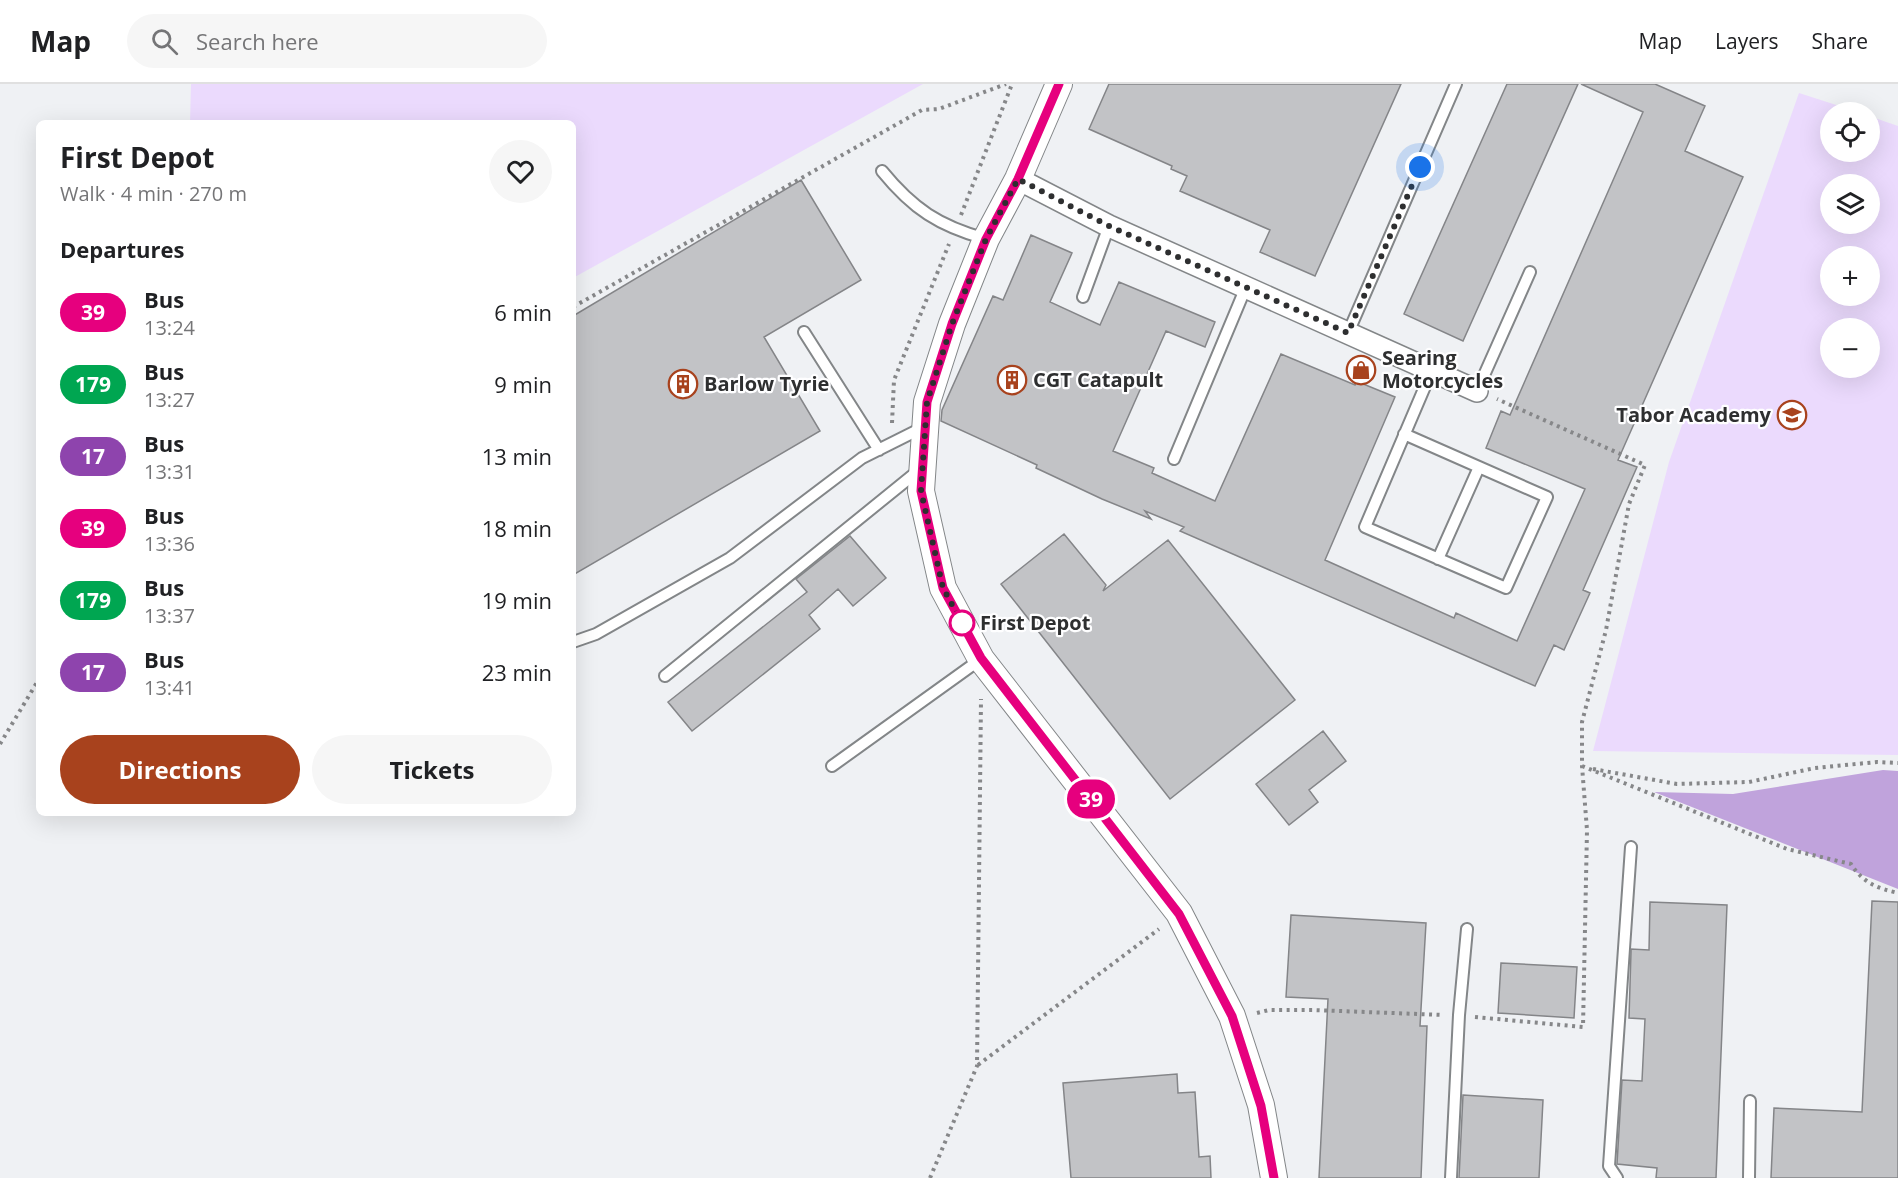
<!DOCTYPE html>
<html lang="en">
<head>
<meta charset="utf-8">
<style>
  :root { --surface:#fff; --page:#f6f6f6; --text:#202124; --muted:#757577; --line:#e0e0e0; --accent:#a8421d }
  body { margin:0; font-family:"Open Sans",sans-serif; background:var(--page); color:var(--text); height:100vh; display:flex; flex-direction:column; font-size:22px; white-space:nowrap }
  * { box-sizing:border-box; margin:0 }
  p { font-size:20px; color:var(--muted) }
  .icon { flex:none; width:33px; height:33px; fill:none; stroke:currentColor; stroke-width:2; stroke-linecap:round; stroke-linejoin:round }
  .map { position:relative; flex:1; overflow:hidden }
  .panel { position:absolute; left:36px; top:36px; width:540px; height:696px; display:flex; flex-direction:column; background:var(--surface); border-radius:9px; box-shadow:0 6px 24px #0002 }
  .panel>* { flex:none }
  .badge { padding:0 12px; border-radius:20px; font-size:21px; line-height:39px }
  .fabs { position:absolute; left:1820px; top:18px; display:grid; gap:12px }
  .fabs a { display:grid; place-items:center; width:60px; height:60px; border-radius:50%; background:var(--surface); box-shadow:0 6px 24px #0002; font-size:30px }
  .you { position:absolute; width:30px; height:30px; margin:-15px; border:4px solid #fff; border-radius:50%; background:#1a73e8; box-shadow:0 0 0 9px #1a73e833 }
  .map>.badge { position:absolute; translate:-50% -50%; box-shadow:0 0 0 3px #fff }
  h2 { padding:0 24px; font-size:22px; line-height:54px }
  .round { display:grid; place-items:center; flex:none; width:63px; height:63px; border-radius:32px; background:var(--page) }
  .headline { display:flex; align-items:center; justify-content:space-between; height:102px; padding:0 24px }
  h1 { font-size:28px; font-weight:700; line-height:45px }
  .cta { display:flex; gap:12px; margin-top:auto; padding:12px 24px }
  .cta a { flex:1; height:69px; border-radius:36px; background:var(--accent); color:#fff; font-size:24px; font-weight:700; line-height:69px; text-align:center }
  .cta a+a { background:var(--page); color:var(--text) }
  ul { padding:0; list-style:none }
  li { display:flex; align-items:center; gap:18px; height:72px; padding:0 24px }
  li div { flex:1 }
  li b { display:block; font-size:22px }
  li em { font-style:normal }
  li .badge { min-width:66px; font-weight:700; text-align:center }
  header { display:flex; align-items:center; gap:36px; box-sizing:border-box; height:84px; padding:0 30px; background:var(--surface); border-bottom:2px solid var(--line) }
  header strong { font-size:28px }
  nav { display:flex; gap:33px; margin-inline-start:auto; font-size:21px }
  .search { width:420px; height:54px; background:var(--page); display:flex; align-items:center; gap:15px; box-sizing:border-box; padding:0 21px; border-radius:33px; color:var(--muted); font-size:22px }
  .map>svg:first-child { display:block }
  .green { fill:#ebdafd; fill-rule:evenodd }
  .forest { fill:#c0a3dc }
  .building { fill:#c2c3c6; stroke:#848588; stroke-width:1.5 }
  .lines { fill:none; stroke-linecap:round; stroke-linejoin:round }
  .service-casing { stroke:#838688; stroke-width:14 }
  .minor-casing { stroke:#838688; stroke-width:24 }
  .tertiary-casing { stroke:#838688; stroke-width:28 }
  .path { stroke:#868789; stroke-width:4; stroke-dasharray:3 4.5; stroke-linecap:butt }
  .service { stroke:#fff; stroke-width:10 }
  .minor { stroke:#fff; stroke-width:21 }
  .tertiary { stroke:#fff; stroke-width:26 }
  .line-casing { stroke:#fff; stroke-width:14 }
  .line { stroke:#e6007e; stroke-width:9 }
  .walk { stroke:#2e2f30; stroke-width:6; stroke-dasharray:0 10.8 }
  .stop-dot { fill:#fff; stroke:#e6007e; stroke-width:3 }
  .labels { text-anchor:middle; stroke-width:4.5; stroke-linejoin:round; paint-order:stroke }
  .poi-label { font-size:20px; font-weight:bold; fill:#2e2f30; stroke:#fefeff; text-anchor:start }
  .stop-label { font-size:20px; font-weight:bold; fill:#2e2f30; stroke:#fefeff; text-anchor:start }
</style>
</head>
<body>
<header>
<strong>Map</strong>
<div class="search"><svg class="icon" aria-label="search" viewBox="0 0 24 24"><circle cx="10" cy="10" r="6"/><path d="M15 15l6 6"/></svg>Search here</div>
<nav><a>Map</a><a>Layers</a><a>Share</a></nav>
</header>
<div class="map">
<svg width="1898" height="1094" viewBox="0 0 1898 1094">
  <rect width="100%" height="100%" fill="#eff1f4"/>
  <path class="green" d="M191,0H923L573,194V39H190Z
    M1799,9L1858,28H1830V68H1869V32L1898,42V671L1593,667L1669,378ZM1830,100H1869V140H1830ZM1869,172V212H1830V172ZM1830,244H1869V284H1830Z"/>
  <path class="forest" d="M1883,686L1898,687V805L1654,708L1733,710Z"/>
  <path class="building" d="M1109,0H1401L1315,192L1260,168L1270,146L1180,107L1187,92L1171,85L1172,82L1089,45Z
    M1507,0H1578L1463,257L1404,230Z
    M1581,0H1655L1705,22L1685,67L1743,93L1618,376L1637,383L1583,506L1590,509L1564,566L1554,561L1535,602L1180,447L1184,443L1145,427L1151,435L1102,415L1036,384L1037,381L941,337L942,326L993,212L1003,216L1031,151L1072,169L1050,218L1100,241L1119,198L1215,238L1205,263L1166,247L1113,367L1154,384L1152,389L1215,417L1281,270L1355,301L1356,297L1395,313L1325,476L1454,534L1456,529L1517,557L1585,405L1486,364L1501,327L1510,331L1643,28Z
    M801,96L861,196L764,253L820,347L573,491V232Z
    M1064,450L1106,501L1103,507L1168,456L1295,616L1170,715L1001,500Z
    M850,452L886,494L853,522L838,505L809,531L820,545L692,647L668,618L807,508L796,495Z
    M1323,647L1346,677L1309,706L1318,718L1289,741L1256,700Z
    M1872,817L1898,818V1094H1771L1774,1024L1862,1028Z
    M1650,818L1727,821L1716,1094H1656L1657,1084L1617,1080L1622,996L1642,997L1645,935L1629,934L1631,868V865L1649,866Z
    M1291,831L1426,839L1420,942H1427L1421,1094H1319L1328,915L1286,913Z
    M1501,879L1577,883L1574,934L1498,929Z
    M1177,990L1178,1009L1195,1008L1199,1073L1210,1072L1211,1094H1071L1063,999Z
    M1463,1011L1543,1016L1539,1094H1459Z"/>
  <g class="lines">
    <g class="service-casing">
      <path id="service" d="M882,87C913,125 939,142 986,155
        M1083,213L1109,142
        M804,248L879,366
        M1348,249L1456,0
        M1477,307L1530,188
        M1404,350L1547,413L1506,504L1365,443L1432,286
        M1174,375L1246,203
        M1438,475L1479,383
        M573,558L596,550L730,474L862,374L924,343
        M665,592L918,387
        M832,682L981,575
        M1451,1094L1459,931L1467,845
        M1617,1094L1609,1082L1631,763
        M1749,1094L1750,1017"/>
    </g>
    <g class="minor-casing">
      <path id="minor" d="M1018,95L1109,142L1477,307"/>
    </g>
    <g class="tertiary-casing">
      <path id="tertiary" d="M1059,0L1018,95L986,155L952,240L927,318L921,407L943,504L981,575L1179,829L1232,932L1261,1021L1274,1094"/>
    </g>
    <path class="path" d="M961,131L1012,0
      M573,223L922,26L939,25L1006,0
      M892,339L894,296L949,160
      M0,660L39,595
      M1582,682L1787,765L1851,780C1863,799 1877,804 1898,809
      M1593,685L1677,700L1749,698L1815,684L1877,678L1898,679
      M1257,929L1269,926H1313L1444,931
      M1475,933L1583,943L1587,746L1582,682V638L1606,546L1629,420L1645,381L1497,315
      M978,981L1159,845
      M930,1094L977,982L981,615"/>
    <use href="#service" class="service"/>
    <use href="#minor" class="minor"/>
    <use href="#tertiary" class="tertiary"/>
  </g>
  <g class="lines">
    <g class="line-casing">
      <path id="line" d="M1059,0L1018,95L986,155L952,240L927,318L921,407L943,504L981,574L1179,830L1232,932L1261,1022L1274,1094"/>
    </g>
    <use href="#line" class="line"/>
    <path class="walk" d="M962,539L943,504L921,407L927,318L952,240L986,155L1018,95L1109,142L1348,249L1420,83"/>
  </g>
  <defs>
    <g id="shop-ring" transform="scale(1.5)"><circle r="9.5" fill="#fefeff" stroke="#a8421d" stroke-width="1.5"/><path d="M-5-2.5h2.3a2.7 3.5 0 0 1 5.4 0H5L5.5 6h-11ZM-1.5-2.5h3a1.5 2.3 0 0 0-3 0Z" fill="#a8421d"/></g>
    <g id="building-ring" transform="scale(1.5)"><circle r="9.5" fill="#fefeff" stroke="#a8421d" stroke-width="1.5"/><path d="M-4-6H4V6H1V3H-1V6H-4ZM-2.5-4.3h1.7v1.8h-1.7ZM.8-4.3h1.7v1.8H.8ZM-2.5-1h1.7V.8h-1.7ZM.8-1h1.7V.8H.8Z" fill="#a8421d"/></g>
    <g id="school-ring" transform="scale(1.5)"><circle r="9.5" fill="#fefeff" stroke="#a8421d" stroke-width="1.5"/><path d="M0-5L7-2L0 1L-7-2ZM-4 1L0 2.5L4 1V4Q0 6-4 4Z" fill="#a8421d"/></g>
  </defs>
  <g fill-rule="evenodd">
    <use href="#shop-ring" x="1361" y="286"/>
    <use href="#building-ring" x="1012" y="296"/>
    <use href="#building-ring" x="683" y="300"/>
    <use href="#school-ring" x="1792" y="331"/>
  </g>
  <circle class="stop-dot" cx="962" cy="539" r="12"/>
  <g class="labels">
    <g class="poi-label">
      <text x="1382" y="281">Searing<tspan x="1382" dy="23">Motorcycles</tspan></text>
      <text x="1033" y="303">CGT Catapult</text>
      <text x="704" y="307">Barlow Tyrie</text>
      <text x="1771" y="338" text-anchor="end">Tabor Academy</text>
    </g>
    <g class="stop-label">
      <text x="980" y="546">First Depot</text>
    </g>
  </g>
</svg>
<div class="fabs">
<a><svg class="icon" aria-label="locate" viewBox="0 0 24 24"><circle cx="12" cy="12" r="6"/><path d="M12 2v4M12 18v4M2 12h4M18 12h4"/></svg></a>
<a><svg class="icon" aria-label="layers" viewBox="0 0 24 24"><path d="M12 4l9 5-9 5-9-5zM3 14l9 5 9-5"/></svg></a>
<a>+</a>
<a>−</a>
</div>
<div class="you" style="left:1420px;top:83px"></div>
<b class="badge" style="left:1091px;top:715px;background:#e6007e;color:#fff">39</b>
<section class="panel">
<div class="headline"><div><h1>First Depot</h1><p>Walk · 4 min · 270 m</p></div><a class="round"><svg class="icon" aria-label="heart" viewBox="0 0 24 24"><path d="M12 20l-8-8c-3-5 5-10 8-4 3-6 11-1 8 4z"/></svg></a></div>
<h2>Departures</h2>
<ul>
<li><span class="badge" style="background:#e6007e;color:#fff">39</span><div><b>Bus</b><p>13:24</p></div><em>6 min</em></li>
<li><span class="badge" style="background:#00a651;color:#fff">179</span><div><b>Bus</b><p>13:27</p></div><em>9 min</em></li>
<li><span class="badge" style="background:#8e44ad;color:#fff">17</span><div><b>Bus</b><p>13:31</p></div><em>13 min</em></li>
<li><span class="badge" style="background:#e6007e;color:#fff">39</span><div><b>Bus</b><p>13:36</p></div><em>18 min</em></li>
<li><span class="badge" style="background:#00a651;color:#fff">179</span><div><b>Bus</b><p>13:37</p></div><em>19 min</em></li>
<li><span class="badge" style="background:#8e44ad;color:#fff">17</span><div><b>Bus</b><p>13:41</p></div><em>23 min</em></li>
</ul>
<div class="cta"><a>Directions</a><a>Tickets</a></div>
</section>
</div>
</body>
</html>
